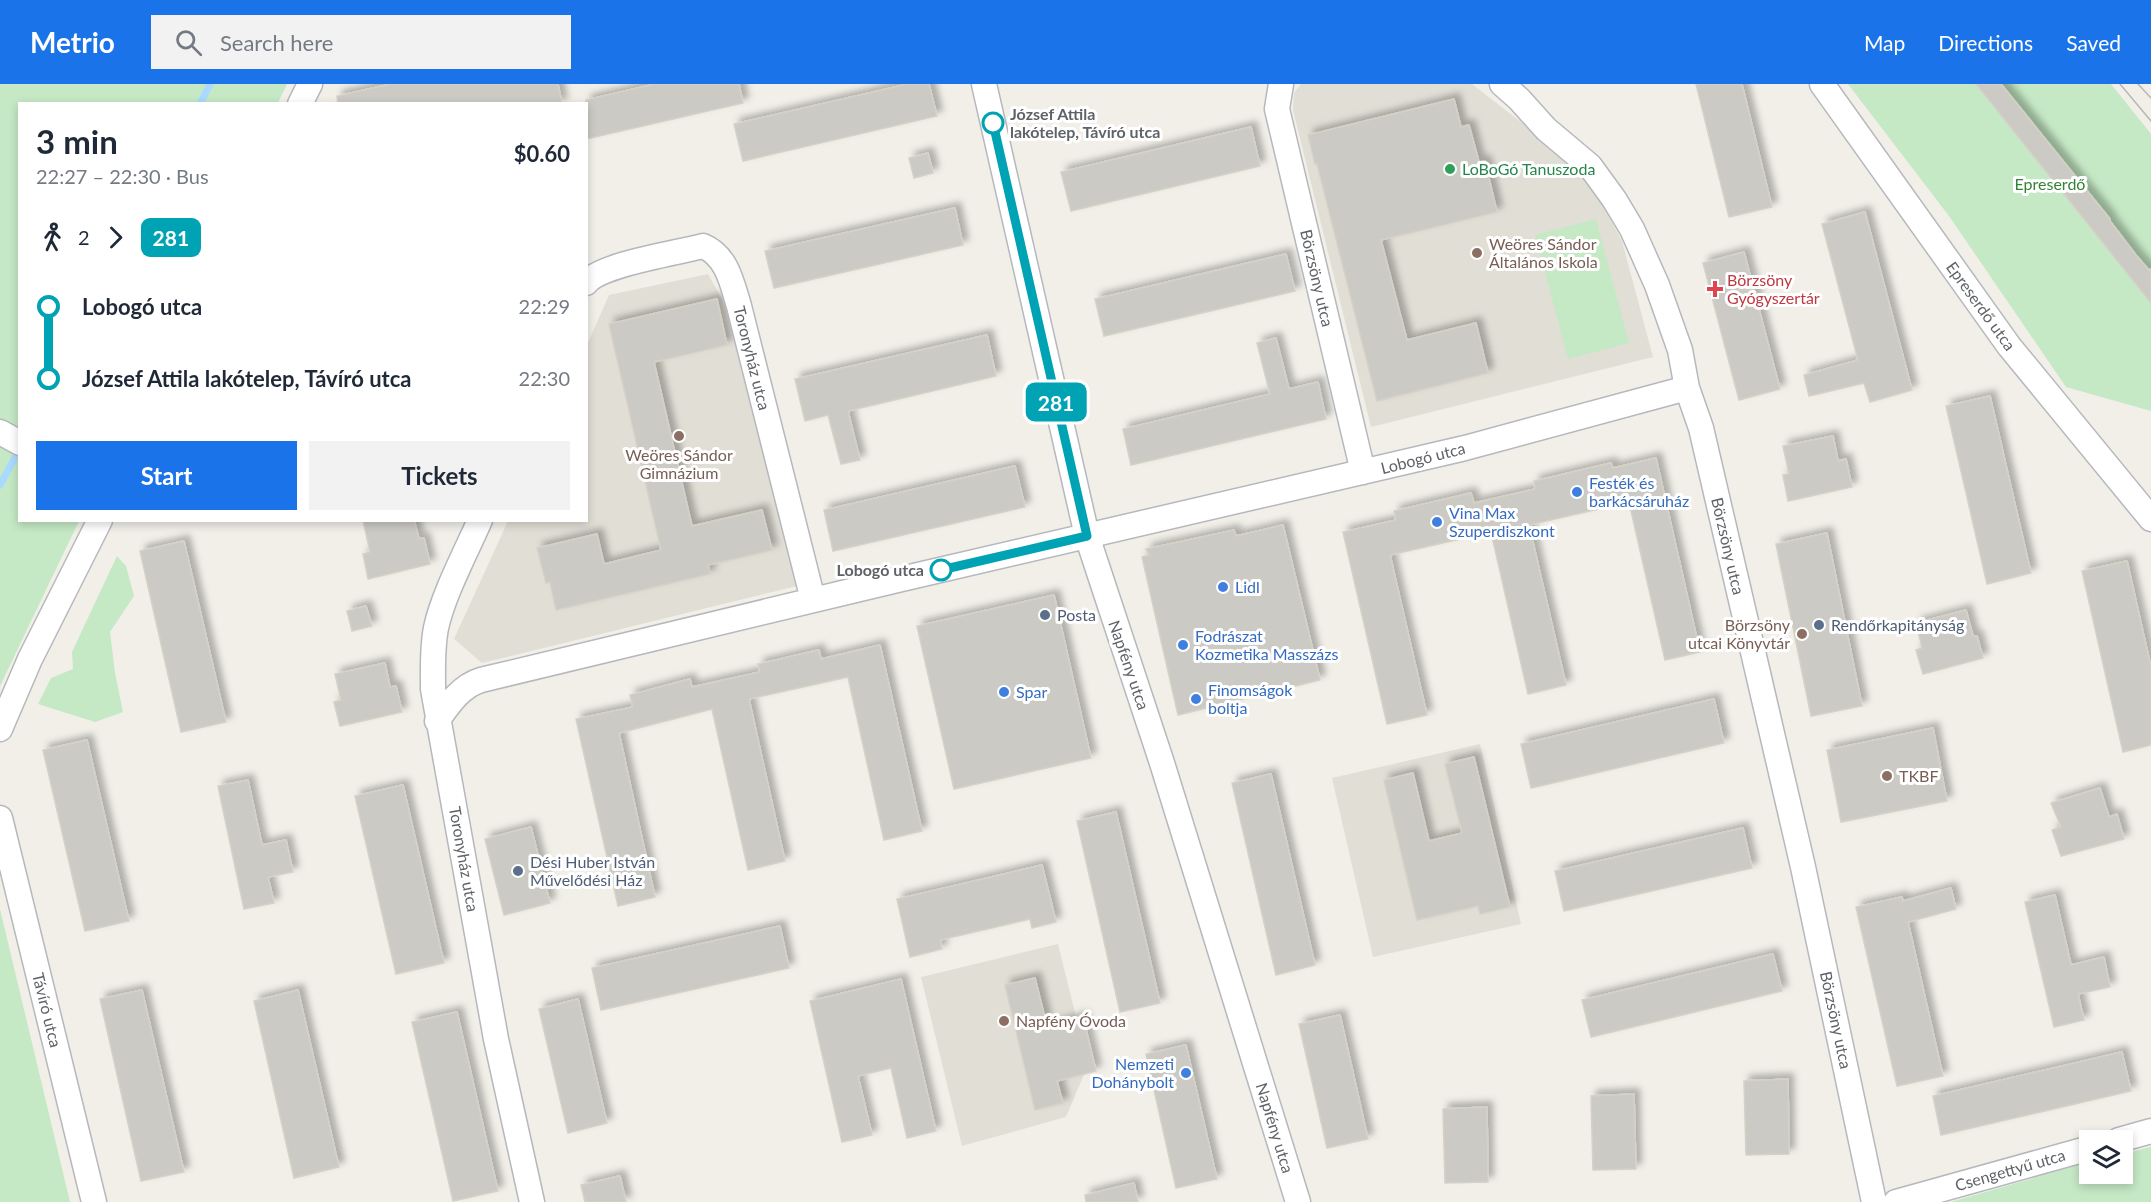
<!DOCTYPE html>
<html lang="en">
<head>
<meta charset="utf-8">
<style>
  :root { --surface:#fff; --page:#f2f2f3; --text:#1f2937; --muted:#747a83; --accent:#1a73e8 }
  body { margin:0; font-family:Lato,sans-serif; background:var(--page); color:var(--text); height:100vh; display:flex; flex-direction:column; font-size:22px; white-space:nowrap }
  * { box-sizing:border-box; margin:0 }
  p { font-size:20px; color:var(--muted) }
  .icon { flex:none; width:33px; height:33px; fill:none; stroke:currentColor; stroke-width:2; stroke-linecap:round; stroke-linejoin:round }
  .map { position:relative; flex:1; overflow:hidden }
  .side { position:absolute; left:18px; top:18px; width:570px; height:420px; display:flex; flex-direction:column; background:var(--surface); border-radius:0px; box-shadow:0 3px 9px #0003 }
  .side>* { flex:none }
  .badge { padding:0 12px; border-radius:9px; font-size:21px; line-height:39px }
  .tools { position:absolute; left:2079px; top:1046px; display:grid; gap:12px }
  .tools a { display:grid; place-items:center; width:54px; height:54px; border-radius:0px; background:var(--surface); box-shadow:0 3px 9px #0003; font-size:30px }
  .map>.badge { position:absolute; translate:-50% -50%; box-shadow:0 0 0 3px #fff }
  .legs { display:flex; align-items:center; gap:9px; height:66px; padding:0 18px; font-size:20px }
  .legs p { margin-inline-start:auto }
  .headline { display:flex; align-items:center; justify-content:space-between; height:102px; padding:0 18px }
  h1 { font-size:33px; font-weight:700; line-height:45px }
  .button { display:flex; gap:12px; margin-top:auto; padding:12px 18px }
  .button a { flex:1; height:69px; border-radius:0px; background:var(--accent); color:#fff; font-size:24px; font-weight:700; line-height:69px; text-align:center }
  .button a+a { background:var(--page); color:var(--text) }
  ul { padding:0 18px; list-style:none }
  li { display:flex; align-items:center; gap:21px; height:72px; font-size:22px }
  li i { display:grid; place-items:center; width:9px; height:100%; margin:0 8px; background:currentColor }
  li i::after { content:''; width:15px; height:15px; margin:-8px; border:4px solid; border-radius:50%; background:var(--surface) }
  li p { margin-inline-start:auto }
  li:first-child i { background:linear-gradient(#0000 50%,currentColor 0) }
  li:last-child i { background:linear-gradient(currentColor 50%,#0000 0) }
  header { display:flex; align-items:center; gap:36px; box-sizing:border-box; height:84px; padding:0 30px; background:var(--accent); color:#fff }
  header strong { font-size:28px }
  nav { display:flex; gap:33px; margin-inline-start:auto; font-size:21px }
  .search { width:420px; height:54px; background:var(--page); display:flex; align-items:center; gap:15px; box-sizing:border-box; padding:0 21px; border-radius:0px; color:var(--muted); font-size:22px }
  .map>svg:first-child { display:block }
  .education { fill:#e1ded6 }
  .green { fill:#c5e8c5 }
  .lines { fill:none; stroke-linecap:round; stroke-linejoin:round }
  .stream { stroke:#aadaff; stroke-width:7 }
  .building { fill:#cccac5; stroke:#d6d1c6; stroke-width:1.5; filter:url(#shadow) }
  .minor-casing { stroke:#b5b8bc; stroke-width:27 }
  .minor { stroke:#fff; stroke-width:24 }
  .tram { stroke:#b6b7b8; stroke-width:1.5 }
  .line-1-casing { stroke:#fff; stroke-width:14 }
  .line-1 { stroke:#00a3b4; stroke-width:9 }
  .stop-1-dot { fill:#fff; stroke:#00a3b4; stroke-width:3 }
  .leisure-dot { fill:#2e9e5b; stroke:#fff; stroke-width:2 }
  .education-dot { fill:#8d6e63; stroke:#fff; stroke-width:2 }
  .health-dot { fill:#e0444e; stroke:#fff; stroke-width:2 }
  .shop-dot { fill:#3f7fe0; stroke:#fff; stroke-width:2 }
  .service-dot { fill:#5c6f8a; stroke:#fff; stroke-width:2 }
  .labels { text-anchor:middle; stroke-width:6; stroke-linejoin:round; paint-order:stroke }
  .stop-label { font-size:16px; font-weight:bold; fill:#5f6368; stroke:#fff; text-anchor:start }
  .leisure-label { font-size:16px; fill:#27864d; stroke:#fff; text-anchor:start }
  .park-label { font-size:16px; fill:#348238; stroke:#fff }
  .education-label { font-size:16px; fill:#785e54; stroke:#fff; text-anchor:start }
  .street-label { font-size:16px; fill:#5f6368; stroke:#fff }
  .health-label { font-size:16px; fill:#be3a42; stroke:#fff; text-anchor:start }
  .shop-label { font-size:16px; fill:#366cbe; stroke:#fff; text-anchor:start }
  .service-label { font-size:16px; fill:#4e5e75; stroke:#fff; text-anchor:start }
</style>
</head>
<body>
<header>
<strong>Metrio</strong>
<div class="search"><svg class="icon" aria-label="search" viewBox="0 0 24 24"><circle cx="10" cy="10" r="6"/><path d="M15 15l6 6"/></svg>Search here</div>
<nav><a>Map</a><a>Directions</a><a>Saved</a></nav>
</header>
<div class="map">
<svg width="2151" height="1118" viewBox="0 0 2151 1118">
  <defs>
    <filter id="shadow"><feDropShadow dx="5.5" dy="-5.5" stdDeviation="3" flood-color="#0004"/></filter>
  </defs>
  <rect width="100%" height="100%" fill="#f1efe8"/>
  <path class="education" d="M1301,0H1472L1607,105L1605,126L1622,157L1653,273L1371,343L1293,26L1294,9Z
    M708,190L751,268L809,499L482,579L454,555L508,437L586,436L587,261L609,211Z
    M1480,660L1521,840L1373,873L1332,694Z
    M1058,860L1088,981L1066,1033L962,1062L921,893Z"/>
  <path class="green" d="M0,0H287L278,19L20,20V436L79,437L0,602Z
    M1848,0H2111L2151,50V327L2066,303L1949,132Z
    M1596,135L1629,259L1568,275L1535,151Z
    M117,472L126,482L134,512L110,548L115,589L123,628L95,638L38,620L51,594L73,585L72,568Z
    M0,825L70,1118H0Z
    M2151,1063V1118H1951L2089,1078L2090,1089H2122L2123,1070Z"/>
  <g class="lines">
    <path class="stream" d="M200,20L210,0
      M0,401L20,364"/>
  </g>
  <path class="building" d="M391,0H558L562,20H338L337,12Z
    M655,0H739L743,19L586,55V16Z
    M908,0H929L937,32L743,77L734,40Z
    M1696,0H1742L1772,123L1729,133Z
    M1976,0H2001L2110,135V137L2136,171L2149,186L2151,185V219Z
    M1454,15L1461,43L1469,41L1479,78L1485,77L1497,128L1381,156L1407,256L1476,239L1488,289L1377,317L1317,80H1315L1308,51Z
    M1251,43L1260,82L1071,127L1061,88Z
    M928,69L933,89L914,94L909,74Z
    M955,124L963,161L774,204L765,167Z
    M1865,128L1912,306L1870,318L1864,299L1809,312L1804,291L1858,276L1822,140Z
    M1744,168L1780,305L1739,316L1703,179Z
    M1286,170L1295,207L1104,252L1095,215Z
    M717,215L727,261L654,278L692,442L762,426L772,466L708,481L710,490L556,526L550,498L546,499L537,464L597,450L604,480L661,466L609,240Z
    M987,251L996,292L848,327L860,376L841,380L828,331L805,337L795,295Z
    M1276,254L1289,305L1318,298L1326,335L1131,381L1123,345L1270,310L1257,259Z
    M1990,312L2031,489L1987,500L1946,322Z
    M1833,352L1838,377L1846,375L1852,403L1788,417L1783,391L1789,390L1783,362Z
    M1656,374L1700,568L1665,576L1629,418L1529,441L1566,601L1528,610L1491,448L1390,471L1427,631L1387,640L1343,448L1396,436L1394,427L1471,409L1474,419L1535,405L1534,397L1611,379L1613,384Z
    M1015,382L1025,423L833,467L824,426Z
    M363,436H414L419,455L424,454L430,480L368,495L363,470L370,468Z
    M1283,441L1320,596L1178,631L1142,473L1149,471L1146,465L1234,446L1236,452Z
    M1827,449L1862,622L1811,632L1776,460Z
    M184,457L226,638L181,648L140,467Z
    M2127,477L2151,583V661L2123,668L2082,487Z
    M1054,511L1091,674L954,705L917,542Z
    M366,522L372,542L352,547L347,527Z
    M1966,526L1973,552H1977L1983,574L1923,590L1916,566L1922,564L1916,539Z
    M880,561L922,747L884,756L848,593L749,615L785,777L748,786L712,625L619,649L655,813L618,822L576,635L633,623L630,611L690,595L692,603L760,588L758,580L819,566L821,575Z
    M385,579L390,603L396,602L402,628L340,642L334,618L341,616L335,590Z
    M1714,615L1724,659L1531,704L1521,660Z
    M1933,644L1947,717L1841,738L1827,666Z
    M87,656L129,837L85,847L43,666Z
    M1474,673L1510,823L1480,830L1478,822L1417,836L1384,696L1413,689L1429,757L1462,749L1445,680Z
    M1271,690L1315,881L1276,891L1232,699Z
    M248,696L262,761L286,756L293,788L268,793L274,819L244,825L218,702Z
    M403,701L444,879L396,890L355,712Z
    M2100,704L2109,733L2117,730L2124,755L2061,772L2052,746L2061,743L2051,719Z
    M1116,728L1160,919L1120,928L1077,737Z
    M531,743L550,819L504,831L485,755Z
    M1743,744L1752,784L1564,827L1555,787Z
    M1042,781L1056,838L1032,844L1030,835L940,856L942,865L910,873L897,815Z
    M1951,804L1956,825L1908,838L1943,992L1897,1002L1856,823L1902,813L1903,817Z
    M2055,811L2071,881L2104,873L2110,903L2078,910L2084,936L2054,943L2025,818Z
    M780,842L789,884L601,926L592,884Z
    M1773,870L1782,907L1591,953L1582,916Z
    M1035,894L1047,942L1083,933L1096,987L1057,997L1063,1019L1035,1026L1005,901Z
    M901,895L936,1047L907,1054L891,984L858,992L872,1051L842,1058L810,917Z
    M142,906L184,1088L141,1097L100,915Z
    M298,906L339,1083L294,1094L254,917Z
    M578,915L607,1039L568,1049L539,925Z
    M457,928L498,1107L453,1117L412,938Z
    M1340,931L1368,1055L1327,1064L1299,940Z
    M1186,961L1217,1095L1176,1104L1146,970Z
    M2122,968L2131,1007L1941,1051L1933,1012Z
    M1788,995L1789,1070L1746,1071L1744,997Z
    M1634,1010L1636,1085L1593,1086L1591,1012Z
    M1487,1023L1488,1098L1445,1099L1443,1025Z
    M620,1092L626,1118H585L581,1101Z
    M1134,1099L1138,1118H1086L1085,1111Z"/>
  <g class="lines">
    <g class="minor-casing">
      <path id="minor" d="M984,0L1087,452L1162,679L1298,1118
        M1281,0L1277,25L1363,388
        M1502,0L1519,15L1546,45L1590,82L1614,115L1632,145L1657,201L1680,266L1687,304L1701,344L1803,783L1874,1118
        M1822,0L2009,262L2151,435
        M300,20L310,0
        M586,199C601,180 677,169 703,162C727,172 732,199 739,222L813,516
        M0,348L20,359
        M480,436C466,468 443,511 436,544C432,564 433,584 433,605L496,955L532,1118
        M437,637C449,620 461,602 481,596L897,496L1465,364L1687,304
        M0,645L30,575L100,436
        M0,734L94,1118
        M2119,1056L2151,1047
        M1896,1118L2090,1064"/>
    </g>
    <use href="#minor" class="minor"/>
    <path class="tram" d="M2120,0L2151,37
      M2138,0L2151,14"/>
  </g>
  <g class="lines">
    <g class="line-1-casing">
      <path id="line-1" d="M941,486L1087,452L993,39"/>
    </g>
    <use href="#line-1" class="line-1"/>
  </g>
  <g class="stop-1-dot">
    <circle cx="993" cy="39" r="10"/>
    <circle cx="941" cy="486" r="10"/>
  </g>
  <circle class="leisure-dot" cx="1450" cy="85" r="6"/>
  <g class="education-dot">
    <circle cx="1477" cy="169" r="6"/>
    <circle cx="679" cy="352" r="6"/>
    <circle cx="1802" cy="550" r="6"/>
    <circle cx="1887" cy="692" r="6"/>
    <circle cx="1004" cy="937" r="6"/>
  </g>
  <path class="health-dot" d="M1712 196h6v6h6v6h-6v6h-6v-6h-6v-6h6z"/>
  <g class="shop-dot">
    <circle cx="1577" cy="408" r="6"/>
    <circle cx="1437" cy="438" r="6"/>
    <circle cx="1223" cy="503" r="6"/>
    <circle cx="1183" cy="561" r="6"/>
    <circle cx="1004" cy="608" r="6"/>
    <circle cx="1196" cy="615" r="6"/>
    <circle cx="1186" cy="989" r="6"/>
  </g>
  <g class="service-dot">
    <circle cx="1045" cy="531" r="6"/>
    <circle cx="1819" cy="541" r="6"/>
    <circle cx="518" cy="787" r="6"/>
  </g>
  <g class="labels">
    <g class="stop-label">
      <text x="1010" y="36">József Attila<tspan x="1010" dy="18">lakótelep, Távíró utca</tspan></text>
      <text x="924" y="492" text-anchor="end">Lobogó utca</text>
    </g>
    <g class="leisure-label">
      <text x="1462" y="91">LoBoGó Tanuszoda</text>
    </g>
    <g class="park-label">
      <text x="2050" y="106">Epreserdő</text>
    </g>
    <g class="education-label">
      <text x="1489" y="166">Weöres Sándor<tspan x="1489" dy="18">Általános Iskola</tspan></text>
      <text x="679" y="377" text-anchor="middle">Weöres Sándor<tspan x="679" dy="18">Gimnázium</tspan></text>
      <text x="1790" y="547" text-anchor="end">Börzsöny<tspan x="1790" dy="18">utcai Könyvtár</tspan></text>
      <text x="1899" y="698">TKBF</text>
      <text x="1016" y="943">Napfény Óvoda</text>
    </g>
    <g class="street-label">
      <text transform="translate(1317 194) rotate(77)" y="6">Börzsöny utca</text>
      <text transform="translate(1981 222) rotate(54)" y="6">Epreserdő utca</text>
      <text transform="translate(752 274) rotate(76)" y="6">Toronyház utca</text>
      <text transform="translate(1423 374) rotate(-14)" y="6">Lobogó utca</text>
      <text transform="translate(1728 462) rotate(77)" y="6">Börzsöny utca</text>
      <text transform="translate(1129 581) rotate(71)" y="6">Napfény utca</text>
      <text transform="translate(464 775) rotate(80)" y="6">Toronyház utca</text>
      <text transform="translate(47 926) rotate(76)" y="6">Távíró utca</text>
      <text transform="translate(1836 936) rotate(78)" y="6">Börzsöny utca</text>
      <text transform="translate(1275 1044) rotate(73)" y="6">Napfény utca</text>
      <text transform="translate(2010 1086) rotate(-16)" y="6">Csengettyű utca</text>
    </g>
    <g class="health-label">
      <text x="1727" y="202">Börzsöny<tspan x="1727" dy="18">Gyógyszertár</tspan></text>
    </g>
    <g class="shop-label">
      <text x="1589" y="405">Festék és<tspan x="1589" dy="18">barkácsáruház</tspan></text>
      <text x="1449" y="435">Vina Max<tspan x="1449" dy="18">Szuperdiszkont</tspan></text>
      <text x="1235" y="509">Lidl</text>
      <text x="1195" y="558">Fodrászat<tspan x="1195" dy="18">Kozmetika Masszázs</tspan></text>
      <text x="1208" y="612">Finomságok<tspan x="1208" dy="18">boltja</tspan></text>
      <text x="1016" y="614">Spar</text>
      <text x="1174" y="986" text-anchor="end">Nemzeti<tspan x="1174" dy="18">Dohánybolt</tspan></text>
    </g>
    <g class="service-label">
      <text x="1057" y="537">Posta</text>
      <text x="1831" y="547">Rendőrkapitányság</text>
      <text x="530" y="784">Dési Huber István<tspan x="530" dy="18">Művelődési Ház</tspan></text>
    </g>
  </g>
</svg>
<div class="tools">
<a><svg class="icon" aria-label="layers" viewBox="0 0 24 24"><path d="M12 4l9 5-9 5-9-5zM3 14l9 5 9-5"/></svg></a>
</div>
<b class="badge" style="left:1056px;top:318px;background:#00a3b4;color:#fff">281</b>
<section class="side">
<div class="headline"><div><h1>3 min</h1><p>22:27 – 22:30 · Bus</p></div><b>$0.60</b></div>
<div class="legs"><svg class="icon" aria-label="walk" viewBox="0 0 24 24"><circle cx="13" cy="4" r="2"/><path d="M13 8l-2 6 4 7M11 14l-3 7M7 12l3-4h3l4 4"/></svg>2<svg class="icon" aria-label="forward" viewBox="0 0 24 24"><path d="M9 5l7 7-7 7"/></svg><b class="badge" style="background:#00a3b4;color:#fff">281</b></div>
<ul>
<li><i style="color:#00a3b4"></i><b>Lobogó utca</b><p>22:29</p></li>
<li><i style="color:#00a3b4"></i><b>József Attila lakótelep, Távíró utca</b><p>22:30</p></li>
</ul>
<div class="button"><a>Start</a><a>Tickets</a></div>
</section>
</div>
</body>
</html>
